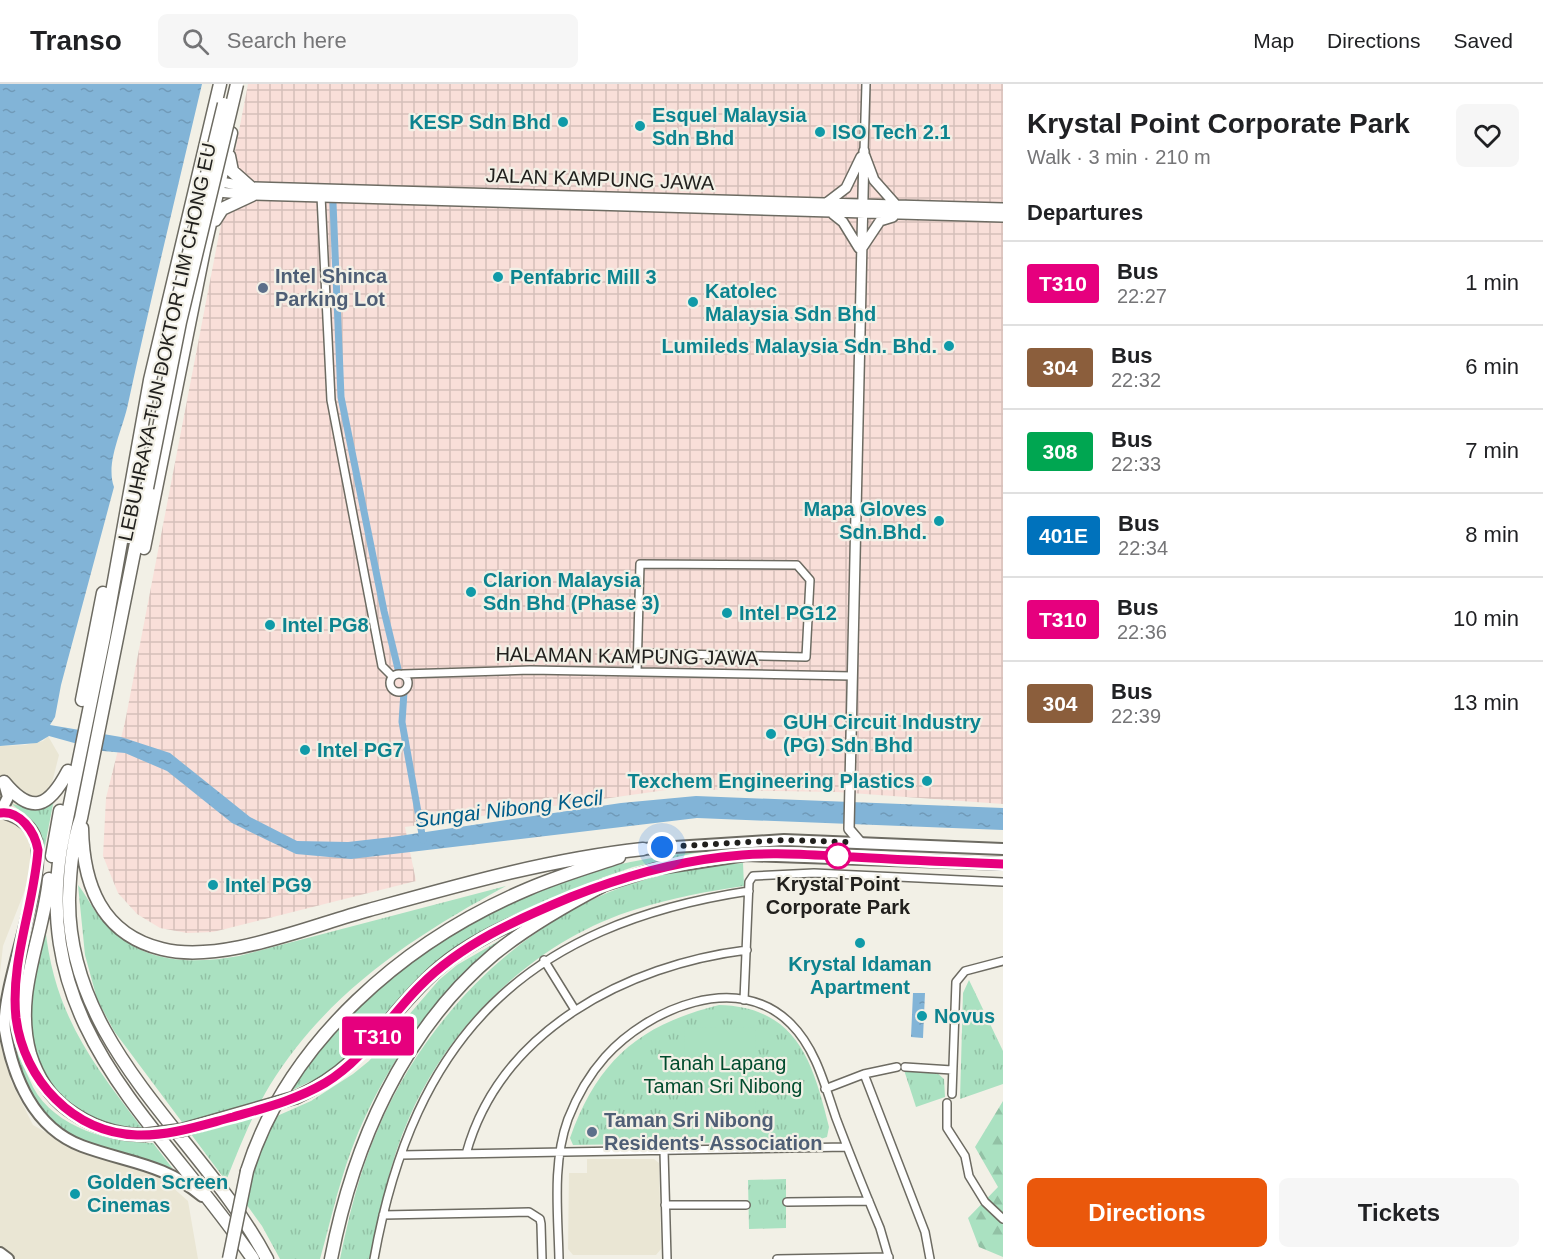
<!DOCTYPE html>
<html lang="en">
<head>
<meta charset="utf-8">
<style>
  :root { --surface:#fff; --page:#f6f6f6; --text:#202124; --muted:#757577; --line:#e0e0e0; --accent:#ea580c }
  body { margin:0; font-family:Helvetica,sans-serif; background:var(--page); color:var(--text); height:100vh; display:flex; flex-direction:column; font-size:22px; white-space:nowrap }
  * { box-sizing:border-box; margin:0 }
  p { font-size:20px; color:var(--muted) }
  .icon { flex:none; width:33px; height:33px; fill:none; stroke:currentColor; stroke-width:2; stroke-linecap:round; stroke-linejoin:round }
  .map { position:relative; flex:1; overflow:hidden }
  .side { display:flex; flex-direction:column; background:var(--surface); width:540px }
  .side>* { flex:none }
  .badge { padding:0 12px; border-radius:4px; font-size:21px; line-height:39px }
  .you { position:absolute; width:30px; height:30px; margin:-15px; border:4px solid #fff; border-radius:50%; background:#1a73e8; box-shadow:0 0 0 9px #1a73e833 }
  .map>.badge { position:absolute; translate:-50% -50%; box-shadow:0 0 0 3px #fff }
  h2 { padding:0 24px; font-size:22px; line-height:54px }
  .round { display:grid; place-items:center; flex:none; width:63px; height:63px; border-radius:9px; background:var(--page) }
  .overview { display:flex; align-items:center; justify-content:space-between; height:102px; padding:0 24px }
  h1 { font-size:28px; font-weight:700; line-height:45px }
  .primary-button { display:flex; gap:12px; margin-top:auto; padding:12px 24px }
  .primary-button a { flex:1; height:69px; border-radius:9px; background:var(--accent); color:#fff; font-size:24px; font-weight:700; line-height:69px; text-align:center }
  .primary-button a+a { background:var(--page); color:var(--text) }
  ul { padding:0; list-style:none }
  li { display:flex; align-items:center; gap:18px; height:84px; padding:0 24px; border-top:2px solid var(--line) }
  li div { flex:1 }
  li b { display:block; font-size:22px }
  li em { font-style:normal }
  li .badge { min-width:66px; font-weight:700; text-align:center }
  header { display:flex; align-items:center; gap:36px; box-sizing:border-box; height:84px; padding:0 30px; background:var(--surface); border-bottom:2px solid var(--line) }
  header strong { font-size:28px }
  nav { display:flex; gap:33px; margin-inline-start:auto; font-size:21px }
  .search { width:420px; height:54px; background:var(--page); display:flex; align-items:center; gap:15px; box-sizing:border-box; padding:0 21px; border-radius:9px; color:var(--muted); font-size:22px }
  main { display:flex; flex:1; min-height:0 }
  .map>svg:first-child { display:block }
  .built { fill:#eae6d4 }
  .industrial { fill:url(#industrial-grid) }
  .grass { fill:url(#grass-tufts) }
  .forest { fill:url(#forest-firs) }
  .pitch { fill:#aae1c1 }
  .water { fill:url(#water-ripples) }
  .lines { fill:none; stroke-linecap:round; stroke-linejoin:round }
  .canal { stroke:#82b4d7; stroke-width:7 }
  .street-casing { stroke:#6d6b62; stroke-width:10 }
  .secondary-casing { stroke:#6d6b62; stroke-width:12 }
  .primary-casing { stroke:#6d6b62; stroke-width:14 }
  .highway-casing { stroke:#6d6b62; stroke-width:15 }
  .street { stroke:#fff; stroke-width:7 }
  .secondary { stroke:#fff; stroke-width:9 }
  .primary { stroke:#fff; stroke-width:10 }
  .highway { stroke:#fff; stroke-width:12 }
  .highway-bridge-casing { stroke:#6d6b62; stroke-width:15; stroke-linecap:butt }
  .highway-bridge { stroke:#fff; stroke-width:12 }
  .line-casing { stroke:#fff; stroke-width:14 }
  .line { stroke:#e6007e; stroke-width:9 }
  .walk { stroke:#21201d; stroke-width:6; stroke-dasharray:0 10.8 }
  .culture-dot { fill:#0f9aa8; stroke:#f2f0e6; stroke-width:2 }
  .service-dot { fill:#5c6f8a; stroke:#f2f0e6; stroke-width:2 }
  .stop-dot { fill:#fff; stroke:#e6007e; stroke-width:3 }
  .labels { text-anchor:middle; stroke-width:4.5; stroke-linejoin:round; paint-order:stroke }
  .culture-label { font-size:20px; font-weight:bold; fill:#0d838f; stroke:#f2f0e6; text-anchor:start }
  .street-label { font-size:20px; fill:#21201d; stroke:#f2f0e6 }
  .service-label { font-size:20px; font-weight:bold; fill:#4e5e75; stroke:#f2f0e6; text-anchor:start }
  .stop-label { font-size:20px; font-weight:bold; fill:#21201d; stroke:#f2f0e6 }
  .park-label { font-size:20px; fill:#004b2d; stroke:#f2f0e6 }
  .water-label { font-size:21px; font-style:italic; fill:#005d8a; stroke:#f2f0e6 }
</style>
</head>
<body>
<header>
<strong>Transo</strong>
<div class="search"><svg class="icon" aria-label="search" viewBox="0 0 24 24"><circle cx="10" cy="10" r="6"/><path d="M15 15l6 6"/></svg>Search here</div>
<nav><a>Map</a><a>Directions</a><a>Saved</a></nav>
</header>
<main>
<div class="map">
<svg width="1003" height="1175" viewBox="0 0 1003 1175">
  <defs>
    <pattern id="industrial-grid" width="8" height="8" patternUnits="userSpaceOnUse" patternTransform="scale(1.5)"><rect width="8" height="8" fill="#f9dfd9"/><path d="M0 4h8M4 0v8" fill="none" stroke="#d5bfba"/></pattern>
    <pattern id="grass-tufts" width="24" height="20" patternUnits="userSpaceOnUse" patternTransform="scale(1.5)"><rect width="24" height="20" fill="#aae1c1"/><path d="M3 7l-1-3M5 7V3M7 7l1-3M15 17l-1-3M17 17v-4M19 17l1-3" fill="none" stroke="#92c1a5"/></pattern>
    <pattern id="forest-firs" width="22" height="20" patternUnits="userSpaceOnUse" patternTransform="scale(1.5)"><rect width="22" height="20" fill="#aae1c1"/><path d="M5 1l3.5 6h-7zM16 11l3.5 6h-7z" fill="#92c1a5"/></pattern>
    <pattern id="water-ripples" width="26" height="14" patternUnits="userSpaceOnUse" patternTransform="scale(1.5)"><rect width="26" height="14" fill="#82b4d7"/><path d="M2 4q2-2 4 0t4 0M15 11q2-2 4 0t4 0" fill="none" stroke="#709ab8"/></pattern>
  </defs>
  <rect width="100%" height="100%" fill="#f2f0e6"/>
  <path class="built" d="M48,652L59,671L25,806L3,862L0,889V662L25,661L43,657Z
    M0,948L11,997L33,1041L75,1065L162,1094L188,1117L198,1175H0Z
    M587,1075H654L659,1079L661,1165L656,1171H573L568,1165L569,1089H587Z"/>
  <path class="industrial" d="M248,0H1003V720L837,708L673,705L405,743L416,797L213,848L187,849L160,844L137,830L118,809L103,772L106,714L125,638Z"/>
  <path class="grass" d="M54,715L44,767C35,734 37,742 12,720L34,725Z
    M708,766L633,783L601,794L464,859L423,890L356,967L324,991L284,1010C351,916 445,841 553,800C602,781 656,772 708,766Z
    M743,779L744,802C708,807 672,814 637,825C537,855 449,940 409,1034C389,1079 380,1128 370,1175H340C349,1131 360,1086 378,1045C421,943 505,853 607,809C649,791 698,782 743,779Z
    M78,801C87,812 93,826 102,836C138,879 187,881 239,872L506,802C412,853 328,908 270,1001C252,1031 239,1064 226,1097L114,947L97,915L85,871Z
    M45,842C54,929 90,976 142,1044C73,1041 20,990 28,918C31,893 39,867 45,842Z
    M502,855C428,918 372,997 343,1091C334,1119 328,1147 320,1175H280L262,1142L244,1117L255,1074L277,1032L311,1017L353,990L369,977L439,896L457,881Z
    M969,896L1003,967V1000L960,1015L963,909Z
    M719,921C797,923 813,978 829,1043L827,1053L814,1057L573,1061L570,1054C598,976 639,941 719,921Z
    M9,939C13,947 15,960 18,969C22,980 28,992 33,1003C55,1044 111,1059 153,1059L173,1085C127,1069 64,1062 34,1018C19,995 15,966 9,939Z
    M904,986L936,988L944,995L945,1013L916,1023Z
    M786,1095V1144L749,1145L748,1096Z"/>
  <path class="forest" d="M1003,1017V1173L979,1163L968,1134L998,1103L975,1063Z"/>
  <path class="pitch" d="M755,943L756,1048L686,1049L684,944Z
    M790,970L791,1001H774L773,971Z"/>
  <path class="water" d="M0,0H202C177,107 151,213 128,320C123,345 105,379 114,403L61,601L55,633L50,641L121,653L170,669L250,733L297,757L348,758L392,753L621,719L696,712L1003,724V746L697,734L351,775L296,770L232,739L167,687L125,669L103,667L49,652L37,659L0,662Z
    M913,909H925L923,954L911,953Z"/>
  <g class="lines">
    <path class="canal" d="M333,119L341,313L384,527L399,589
      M404,608L402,638L423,756"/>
    <g class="street-casing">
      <path id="street" d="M864,67L866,0
        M321,112L331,316L382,582L392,592
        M637,588L640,480L797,481L810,496L806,573L637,569
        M390 599a9 9 0 1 1 18 0a9 9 0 1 1-18 0Z
        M403,590L530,586L852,592
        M544,876L575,926
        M744,916L749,798L753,792L814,789L1003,798
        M905,983L952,986
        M864,990L925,1148L930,1175
        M825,1005L864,990L897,983
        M952,1010L956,898L965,887L1003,877
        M947,1019V1044L965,1072L969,1092L985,1118L1003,1135
        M664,1067L667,1175
        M466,1070C500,946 627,881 747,866
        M401,1071L847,1063
        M787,1118L869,1117
        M665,1121H746
        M383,1131L529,1128L540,1135L541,1140L542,1175
        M374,1175C414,952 525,841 749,807
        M559,1175C558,1129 552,1079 568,1035C577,1012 589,991 605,973C648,925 738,886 791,940C816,965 825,1002 836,1034C850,1071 865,1108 880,1144L889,1175
        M777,1175L889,1173"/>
    </g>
    <g class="secondary-casing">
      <path id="secondary" d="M865,72L874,96L897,122
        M197,94L250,103L1003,124
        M218,108L252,111L1003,133
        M825,120L846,104L861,73
        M833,130L843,138L859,164
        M862,164L880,137L893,133
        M861,759L849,745L864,67"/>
    </g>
    <g class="primary-casing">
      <path id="primary" d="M2,728C14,732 24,736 32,747C55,779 0,899 5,946C13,994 34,1044 82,1062C128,1079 163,1079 202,1112
        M0,729L8,713L4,699
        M643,765L784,756L1003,765
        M602,802L655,785L746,771L1003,780
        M18,887L16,929L24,966
        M0,1169L8,1175"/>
    </g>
    <g class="highway-casing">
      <path id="highway" d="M220,0L150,296L104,553L61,764C31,948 161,1039 253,1175
        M229,72L232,87L250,103
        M215,136L222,125L252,111
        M147,404L81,734C72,760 70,787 69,814C67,964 203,1054 267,1175
        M129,453L139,402
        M144,464L204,166L231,49
        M82,616L103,509
        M4,698C32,732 49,723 68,687
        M82,744C83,800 101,850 162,865C222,880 309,842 369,826C459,801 550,775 643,765
        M52,772L60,727
        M49,795C43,855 13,909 30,970C37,992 48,1011 67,1025C90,1042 115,1051 144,1051
        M297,1013C368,980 385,931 439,884C471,856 514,839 552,822
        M247,1087C288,957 405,857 528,805C558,792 589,783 619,773
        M331,1175C353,1061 403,946 494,870C527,843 564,822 602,802"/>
    </g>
    <use href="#street" class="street"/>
    <use href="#secondary" class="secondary"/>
    <use href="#primary" class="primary"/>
    <use href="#highway" class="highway"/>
    <g class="highway-bridge-casing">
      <path id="highway-bridge" d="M207,90L224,20
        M164,274L198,131
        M147,404L180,238L237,0
        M144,1051L182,1046L297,1013
        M229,1175L247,1087"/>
    </g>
    <use href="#highway-bridge" class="highway-bridge"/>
  </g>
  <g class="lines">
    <g class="line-casing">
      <path id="line" d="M0,729C20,726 35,748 38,766C34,822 10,877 16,934C24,996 73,1049 137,1051C170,1052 202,1041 233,1033C264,1024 296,1016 325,999C365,975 387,935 420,902C461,860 518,835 571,813C619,794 671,779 722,773C765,767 810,771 853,773C903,776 953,778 1003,780"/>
    </g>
    <use href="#line" class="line"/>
    <path class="walk" d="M662,763L784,756L846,758L838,772"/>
  </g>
  <g class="culture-dot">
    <circle cx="563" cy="38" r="6"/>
    <circle cx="640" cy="42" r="6"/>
    <circle cx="820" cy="48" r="6"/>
    <circle cx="498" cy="193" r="6"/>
    <circle cx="693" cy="218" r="6"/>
    <circle cx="949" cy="262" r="6"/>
    <circle cx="939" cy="437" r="6"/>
    <circle cx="471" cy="508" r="6"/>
    <circle cx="727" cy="529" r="6"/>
    <circle cx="270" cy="541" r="6"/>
    <circle cx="771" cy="650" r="6"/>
    <circle cx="305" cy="666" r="6"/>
    <circle cx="927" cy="697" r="6"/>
    <circle cx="213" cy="801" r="6"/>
    <circle cx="860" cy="859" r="6"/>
    <circle cx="922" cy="932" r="6"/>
    <circle cx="75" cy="1110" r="6"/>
  </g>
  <g class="service-dot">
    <circle cx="263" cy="204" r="6"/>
    <circle cx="592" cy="1048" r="6"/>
  </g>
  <circle class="stop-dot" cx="838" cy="772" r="12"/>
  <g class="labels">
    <g class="culture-label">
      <text x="652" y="38">Esquel Malaysia<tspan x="652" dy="23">Sdn Bhd</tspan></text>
      <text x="551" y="45" text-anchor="end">KESP Sdn Bhd</text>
      <text x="832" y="55">ISO Tech 2.1</text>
      <text x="510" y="200">Penfabric Mill 3</text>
      <text x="705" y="214">Katolec<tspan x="705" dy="23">Malaysia Sdn Bhd</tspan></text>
      <text x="937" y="269" text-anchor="end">Lumileds Malaysia Sdn. Bhd.</text>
      <text x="927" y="432" text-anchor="end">Mapa Gloves<tspan x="927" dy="23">Sdn.Bhd.</tspan></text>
      <text x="483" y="503">Clarion Malaysia<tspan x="483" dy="23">Sdn Bhd (Phase 3)</tspan></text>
      <text x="739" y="536">Intel PG12</text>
      <text x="282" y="548">Intel PG8</text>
      <text x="783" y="645">GUH Circuit Industry<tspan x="783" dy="23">(PG) Sdn Bhd</tspan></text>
      <text x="317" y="673">Intel PG7</text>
      <text x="915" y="704" text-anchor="end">Texchem Engineering Plastics</text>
      <text x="225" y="808">Intel PG9</text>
      <text x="860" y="887" text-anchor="middle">Krystal Idaman<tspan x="860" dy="23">Apartment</tspan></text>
      <text x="934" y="939">Novus</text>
      <text x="87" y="1105">Golden Screen<tspan x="87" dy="23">Cinemas</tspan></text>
    </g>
    <g class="street-label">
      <text transform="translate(600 95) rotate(2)" y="7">JALAN KAMPUNG JAWA</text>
      <text transform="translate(167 258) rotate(-78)" y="7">LEBUHRAYA TUN DOKTOR LIM CHONG EU</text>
      <text transform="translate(627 572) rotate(1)" y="7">HALAMAN KAMPUNG JAWA</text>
    </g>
    <g class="service-label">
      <text x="275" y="199">Intel Shinca<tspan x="275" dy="23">Parking Lot</tspan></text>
      <text x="604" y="1043">Taman Sri Nibong<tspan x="604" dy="23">Residents' Association</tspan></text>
    </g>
    <g class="stop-label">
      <text x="838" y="807">Krystal Point<tspan x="838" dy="23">Corporate Park</tspan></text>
    </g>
    <g class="park-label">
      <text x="723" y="986">Tanah Lapang<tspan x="723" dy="23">Taman Sri Nibong</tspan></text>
    </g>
    <g class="water-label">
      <text transform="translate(509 725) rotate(-7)" y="7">Sungai Nibong Kecil</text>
    </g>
  </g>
</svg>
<div class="you" style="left:662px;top:763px"></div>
<b class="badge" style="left:378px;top:952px;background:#e6007e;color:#fff">T310</b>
</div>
<section class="side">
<div class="overview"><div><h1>Krystal Point Corporate Park</h1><p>Walk · 3 min · 210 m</p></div><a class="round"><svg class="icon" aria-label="heart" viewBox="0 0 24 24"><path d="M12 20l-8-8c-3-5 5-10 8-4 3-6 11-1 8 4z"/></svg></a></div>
<h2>Departures</h2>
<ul>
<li><span class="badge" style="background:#e6007e;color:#fff">T310</span><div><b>Bus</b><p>22:27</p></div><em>1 min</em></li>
<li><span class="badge" style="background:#8b5e3c;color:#fff">304</span><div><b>Bus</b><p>22:32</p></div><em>6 min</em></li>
<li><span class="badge" style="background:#00a651;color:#fff">308</span><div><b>Bus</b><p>22:33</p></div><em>7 min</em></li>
<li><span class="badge" style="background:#0072bc;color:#fff">401E</span><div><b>Bus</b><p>22:34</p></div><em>8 min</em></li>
<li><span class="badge" style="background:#e6007e;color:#fff">T310</span><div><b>Bus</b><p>22:36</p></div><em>10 min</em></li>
<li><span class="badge" style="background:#8b5e3c;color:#fff">304</span><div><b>Bus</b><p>22:39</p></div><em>13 min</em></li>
</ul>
<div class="primary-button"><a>Directions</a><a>Tickets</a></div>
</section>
</main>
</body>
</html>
